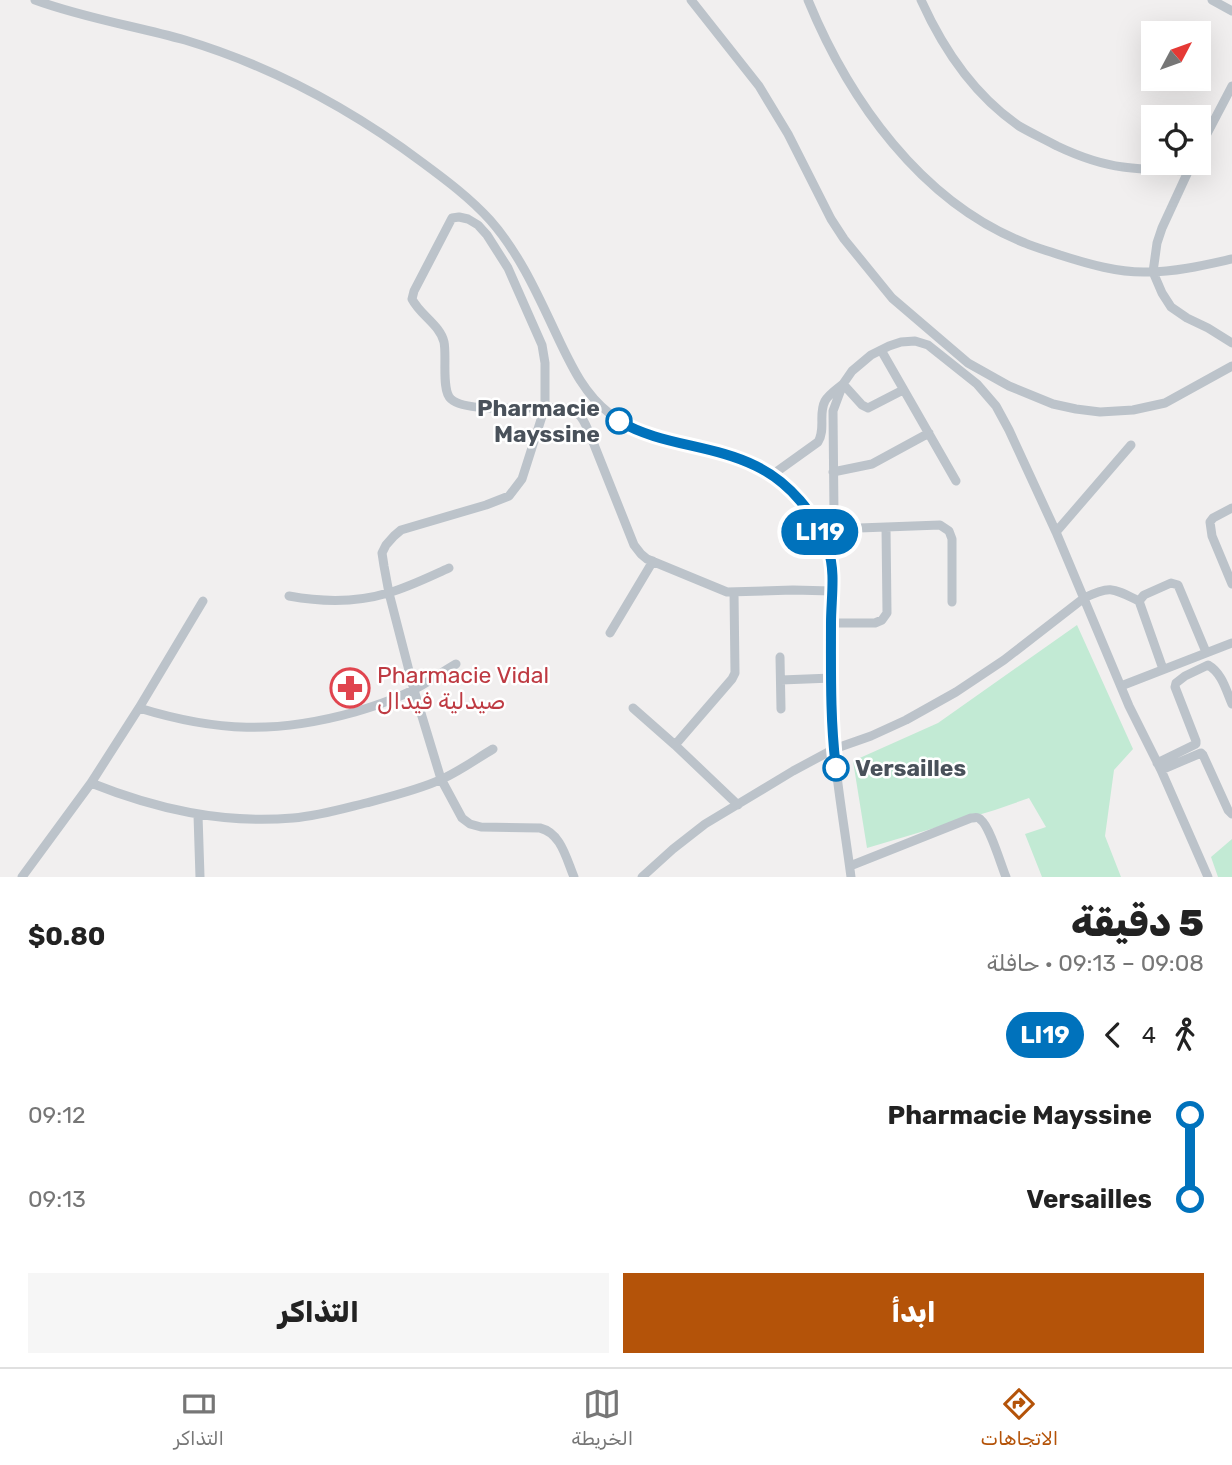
<!DOCTYPE html>
<html lang="ar">
<head>
<meta charset="utf-8">
<style>
  :root { --surface:#fff; --page:#f6f6f6; --text:#222; --muted:#767676; --line:#e0e0e0; --accent:#b45309 }
  body { margin:0; font-family:Rubik,"Noto Sans Arabic",sans-serif; background:var(--page); color:var(--text); direction:rtl; height:100vh; display:flex; flex-direction:column; font-size:26px; white-space:nowrap }
  * { box-sizing:border-box; margin:0 }
  p { font-size:23px; color:var(--muted) }
  .icon { flex:none; width:38px; height:38px; fill:none; stroke:currentColor; stroke-width:2; stroke-linecap:round; stroke-linejoin:round }
  .map { position:relative; height:877px; overflow:hidden; direction:ltr }
  .side { display:flex; flex-direction:column; background:var(--surface); flex:1 }
  .side>* { flex:none }
  .badge { padding:0 14px; border-radius:23px; font-size:24px; line-height:46px }
  .needle { width:46px; rotate:49deg }
  .controls { position:absolute; left:1141px; top:21px; display:grid; gap:14px }
  .controls a { display:grid; place-items:center; width:70px; height:70px; border-radius:0px; background:var(--surface); box-shadow:0 7px 28px #0002; font-size:35px }
  .map>.badge { position:absolute; translate:-50% -50%; box-shadow:0 0 0 4px #fff }
  .legs { display:flex; align-items:center; gap:10px; height:77px; padding:0 28px; font-size:23px }
  .legs p { margin-inline-start:auto }
  .headline { display:flex; align-items:center; justify-content:space-between; height:119px; padding:0 28px }
  h1 { font-size:38px; font-weight:800; line-height:52px }
  .action { display:flex; gap:14px; margin-top:auto; padding:14px 28px }
  .action a { flex:1; height:80px; border-radius:0px; background:var(--accent); color:#fff; font-size:28px; font-weight:800; line-height:80px; text-align:center }
  .action a+a { background:var(--page); color:var(--text) }
  ul { padding:0 28px; list-style:none }
  li { display:flex; align-items:center; gap:24px; height:84px; font-size:26px }
  li i { display:grid; place-items:center; width:10px; height:100%; margin:0 9px; background:currentColor }
  li i::after { content:''; width:18px; height:18px; margin:-9px; border:5px solid; border-radius:50%; background:var(--surface) }
  li p { margin-inline-start:auto }
  li:first-child i { background:linear-gradient(#0000 50%,currentColor 0) }
  li:last-child i { background:linear-gradient(currentColor 50%,#0000 0) }
  .dock { display:flex; justify-content:space-around; align-items:center; height:98px; border-top:2px solid var(--line); background:var(--surface); font-size:19px; color:var(--muted) }
  .dock a { display:grid; justify-items:center; gap:4px }
  .dock .on { color:var(--accent) }
  .map>svg:first-child { display:block }
  .green { fill:#c2ead4 }
  .lines { fill:none; stroke-linecap:round; stroke-linejoin:round }
  .minor { stroke:#bcc3ca; stroke-width:9 }
  .line-1-casing { stroke:#fff; stroke-width:16 }
  .line-1 { stroke:#0072bc; stroke-width:10 }
  .stop-1-dot { fill:#fff; stroke:#0072bc; stroke-width:3.5 }
  .labels { text-anchor:middle; stroke-width:5; stroke-linejoin:round; paint-order:stroke }
  .stop-label { font-size:23px; font-weight:bold; fill:#49515a; stroke:#fff; text-anchor:end }
  .health-label { font-size:23px; fill:#be3a42; stroke:#fff; text-anchor:start }
</style>
</head>
<body>
<div class="map">
<svg width="1232" height="877" viewBox="0 0 1232 877">
  <rect width="100%" height="100%" fill="#f1efef"/>
  <path class="green" d="M1077,625L1133,749L1114,770L1105,836L1121,877H1042L1025,834L1046,827L1029,798L995,810L867,848L853,761L938,723Z
    M1232,839V877H1218L1211,857Z"/>
  <g class="lines">
    <path class="minor" d="M35,0C84,18 135,26 185,40C271,66 351,109 423,163C446,180 470,198 490,220C521,255 540,300 560,342C573,369 585,394 609,413C639,436 674,441 709,450C765,463 802,490 825,542C836,567 831,596 831,622C831,660 830,699 832,737C833,752 836,768 838,784C842,815 847,846 851,877
      M691,0L759,86L788,134L831,219L844,239L892,298L968,363L1009,386L1053,404L1076,409L1100,412L1133,410L1165,403L1232,366
      M808,0C849,100 921,202 1025,243C1036,248 1049,251 1060,255C1088,264 1119,273 1148,272C1176,272 1205,265 1232,259
      M921,0C943,49 974,95 1019,126C1031,133 1044,139 1057,146C1078,156 1100,164 1123,167C1144,170 1166,170 1187,171
      M1212,0L1232,11
      M1199,149L1232,86
      M1192,163L1162,228L1157,243L1153,272L1162,293L1171,307L1187,318L1208,328L1232,343
      M881,350L956,481
      M833,472L872,464L929,433
      M772,475L818,442C826,429 818,414 825,401C829,394 837,389 843,384L862,405L868,408L903,390
      M1232,508L1213,518L1210,522L1212,536L1232,584
      M886,527L940,525L949,531L952,539V602
      M1056,532L1131,445
      M825,542L832,529L834,514L833,411L843,384L852,371L871,355L889,346L901,342L915,341L928,345L977,384L996,406L1009,430L1056,532L1129,706L1161,770L1208,877
      M289,596C322,602 355,603 388,593C409,587 429,577 449,568
      M831,623H875L882,620L887,613L886,527L832,529
      M610,633L653,561
      M780,657L781,709
      M1163,669L1139,601L1144,595L1171,583L1178,585L1206,652
      M781,680L832,678
      M1121,686L1232,643
      M139,708C217,732 276,734 355,712C375,706 396,699 415,689C429,682 442,672 456,664
      M633,708L675,745L738,805
      M675,745L732,679L735,673L734,592
      M1157,763L1196,744V741L1175,687L1176,683L1185,676L1208,665C1222,673 1226,690 1232,704
      M1161,770L1201,753L1203,755L1228,810L1232,814
      M91,783C156,809 222,824 293,818C318,816 342,809 366,803C389,797 421,789 442,779C460,771 476,759 493,749
      M198,815L200,877
      M850,866L971,818C976,818 977,816 981,820C990,827 1001,865 1006,877
      M22,877L91,783L139,708L203,601
      M574,877C566,858 561,833 540,828L481,827L470,824L462,818L441,779L414,690L389,593L384,566L382,553L386,545L394,536L401,530L486,505L509,496L522,479L545,407V363L542,345L508,268L487,235L478,225L468,219L459,217L452,218L414,291L412,299C420,315 440,325 444,342C447,356 441,391 451,399C468,414 533,406 558,408C563,408 569,408 573,410C583,415 587,428 591,437L634,545L641,554L647,559L727,592L793,590L832,591
      M642,877L673,849L705,824L793,771L834,749L871,736L906,720L956,692L1004,660L1084,598C1110,585 1113,588 1139,601"/>
  </g>
  <g class="lines">
    <g class="line-1-casing">
      <path id="line-1" d="M619,421C661,446 712,444 756,466C789,482 816,514 828,549C836,572 831,599 831,623C831,671 830,720 836,768"/>
    </g>
    <use href="#line-1" class="line-1"/>
  </g>
  <defs>
    <g id="pharmacy-ring" transform="scale(2.0125)"><circle r="9.5" fill="#fff" stroke="#e0444e" stroke-width="1.5"/><path d="M-2-6h4v4h4v4h-4v4h-4v-4h-4v-4h4Z" fill="#e0444e"/></g>
  </defs>
  <g fill-rule="evenodd">
    <use href="#pharmacy-ring" x="350" y="688"/>
  </g>
  <g class="stop-1-dot">
    <circle cx="619" cy="421" r="12"/>
    <circle cx="836" cy="768" r="12"/>
  </g>
  <g class="labels">
    <g class="stop-label">
      <text x="600" y="416">Pharmacie<tspan x="600" dy="26">Mayssine</tspan></text>
      <text x="855" y="776" text-anchor="start">Versailles</text>
    </g>
    <g class="health-label">
      <text x="377" y="683">Pharmacie Vidal<tspan x="377" dy="26">صيدلية فيدال</tspan></text>
    </g>
  </g>
</svg>
<div class="controls">
<a><svg class="needle" viewBox="-14 -14 28 28"><path d="M0-13l5 13h-10z" fill="#e53935"/><path d="M0 13l5-13h-10z" fill="#767676"/></svg></a>
<a><svg class="icon" aria-label="locate" viewBox="0 0 24 24"><circle cx="12" cy="12" r="6"/><path d="M12 2v4M12 18v4M2 12h4M18 12h4"/></svg></a>
</div>
<b class="badge" style="left:820px;top:532px;background:#0072bc;color:#fff">LI19</b>
</div>
<section class="side">
<div class="headline"><div><h1>5 دقيقة</h1><p>09:08 – 09:13 · حافلة</p></div><b>$0.80</b></div>
<div class="legs"><svg class="icon" aria-label="walk" viewBox="0 0 24 24"><circle cx="13" cy="4" r="2"/><path d="M13 8l-2 6 4 7M11 14l-3 7M7 12l3-4h3l4 4"/></svg>4<svg class="icon" aria-label="back" viewBox="0 0 24 24"><path d="M15 5l-7 7 7 7"/></svg><b class="badge" style="background:#0072bc;color:#fff">LI19</b></div>
<ul>
<li><i style="color:#0072bc"></i><b>Pharmacie Mayssine</b><p>09:12</p></li>
<li><i style="color:#0072bc"></i><b>Versailles</b><p>09:13</p></li>
</ul>
<div class="action"><a>ابدأ</a><a>التذاكر</a></div>
</section>
<nav class="dock">
<a class="on"><svg class="icon" aria-label="directions" viewBox="0 0 24 24"><path d="M12 3l9 9-9 9-9-9zM9 14v-3h6M13 9l2 2-2 2"/></svg>الاتجاهات</a>
<a><svg class="icon" aria-label="map" viewBox="0 0 24 24"><path d="M3 6l6-2 6 2 6-2v14l-6 2-6-2-6 2zM9 4v14M15 6v14"/></svg>الخريطة</a>
<a><svg class="icon" aria-label="tickets" viewBox="0 0 24 24"><path d="M3 7h18v10H3zM15 7v10"/></svg>التذاكر</a>
</nav>
</body>
</html>
